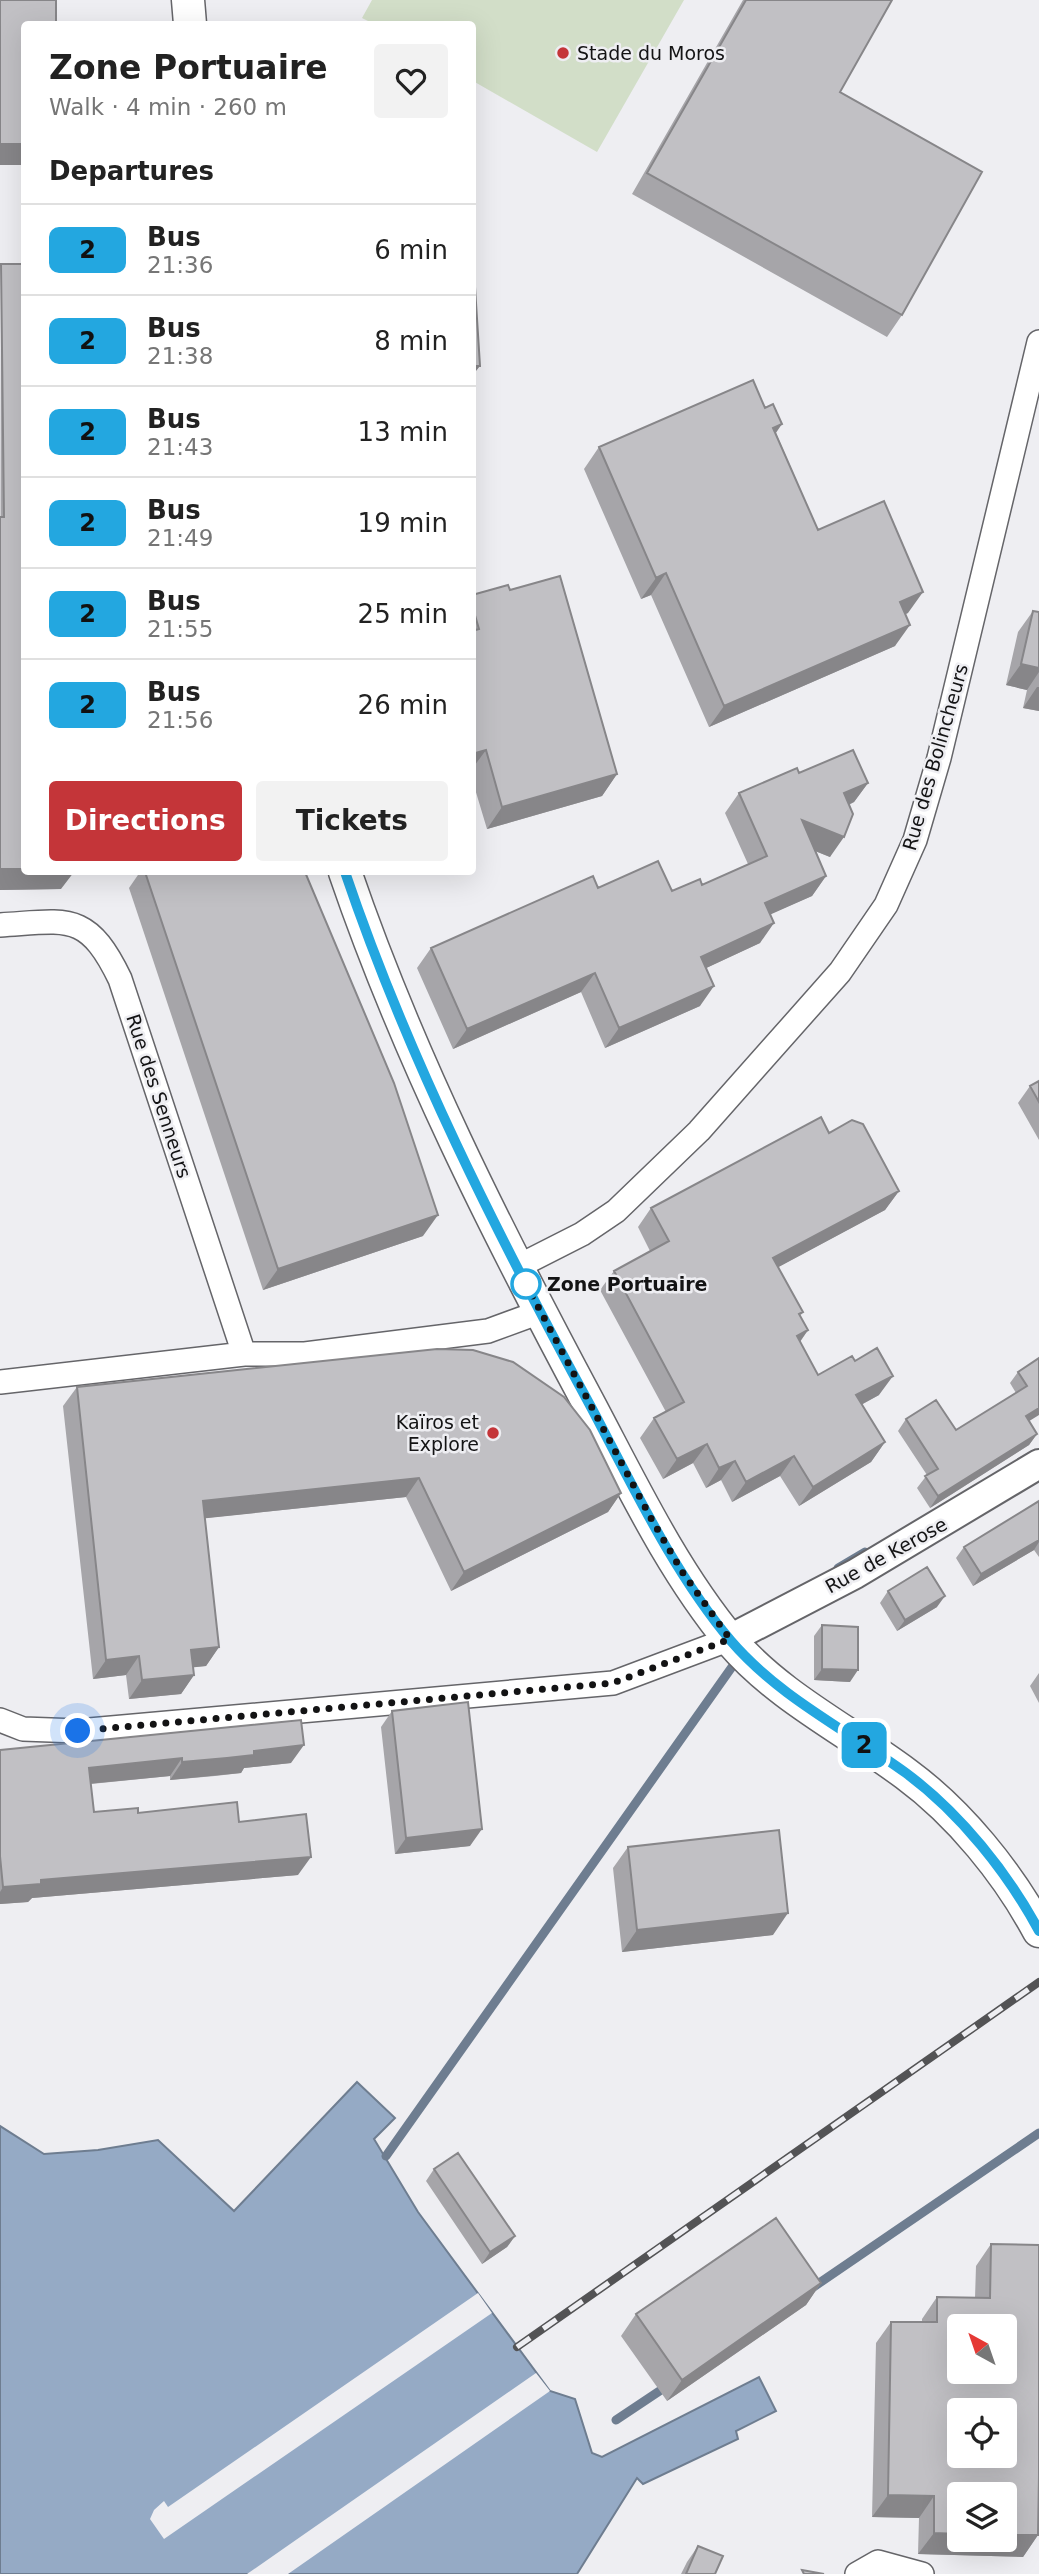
<!DOCTYPE html>
<html lang="en">
<head>
<meta charset="utf-8">
<style>
  :root { --surface:#fff; --page:#f2f2f2; --text:#222; --muted:#767676; --line:#e0e0e0; --accent:#c43539 }
  body { margin:0; font-family:"DejaVu Sans",sans-serif; background:var(--page); color:var(--text); height:100vh; display:flex; flex-direction:column; font-size:26px; white-space:nowrap }
  * { box-sizing:border-box; margin:0 }
  p { font-size:23px; color:var(--muted) }
  .icon { flex:none; width:38px; height:38px; fill:none; stroke:currentColor; stroke-width:2; stroke-linecap:round; stroke-linejoin:round }
  .map { position:relative; flex:1; overflow:hidden }
  .details { position:absolute; left:21px; top:21px; width:455px; height:854px; display:flex; flex-direction:column; background:var(--surface); border-radius:7px; box-shadow:0 7px 28px #0002 }
  .details>* { flex:none }
  .badge { padding:0 14px; border-radius:10px; font-size:24px; line-height:46px }
  .needle { width:46px; rotate:320deg }
  .buttons { position:absolute; left:947px; top:2314px; display:grid; gap:14px }
  .buttons a { display:grid; place-items:center; width:70px; height:70px; border-radius:7px; background:var(--surface); box-shadow:0 7px 28px #0002; font-size:35px }
  .you { position:absolute; width:35px; height:35px; margin:-18px; border:5px solid #fff; border-radius:50%; background:#1a73e8; box-shadow:0 0 0 10px #1a73e833 }
  .map>.badge { position:absolute; translate:-50% -50%; box-shadow:0 0 0 4px #fff }
  h2 { padding:0 28px; font-size:26px; line-height:63px }
  .round { display:grid; place-items:center; flex:none; width:74px; height:74px; border-radius:7px; background:var(--page) }
  .head { display:flex; align-items:center; justify-content:space-between; height:119px; padding:0 28px }
  h1 { font-size:33px; font-weight:700; line-height:52px }
  .button { display:flex; gap:14px; margin-top:auto; padding:14px 28px }
  .button a { flex:1; height:80px; border-radius:7px; background:var(--accent); color:#fff; font-size:28px; font-weight:700; line-height:80px; text-align:center }
  .button a+a { background:var(--page); color:var(--text) }
  ul { padding:0; list-style:none }
  li { display:flex; align-items:center; gap:21px; height:91px; padding:0 28px; border-top:2px solid var(--line) }
  li div { flex:1 }
  li b { display:block; font-size:26px }
  li em { font-style:normal }
  li .badge { min-width:77px; font-weight:700; text-align:center }
  .map>svg:first-child { display:block }
  .green { fill:#d2dec8 }
  .water { fill:#95aac5; stroke:#6e7d90; stroke-width:2 }
  .pier { fill:#eeeef2 }
  .lines { fill:none; stroke-linecap:round; stroke-linejoin:round }
  .stream { stroke:#6e7d90; stroke-width:9 }
  .minor-casing { stroke:#656569; stroke-width:26 }
  .tertiary-casing { stroke:#656569; stroke-width:32 }
  .secondary-casing { stroke:#656569; stroke-width:35 }
  .minor { stroke:#fff; stroke-width:23 }
  .tertiary { stroke:#fff; stroke-width:28 }
  .secondary { stroke:#fff; stroke-width:32 }
  .rail-casing { stroke:#535355; stroke-width:8 }
  .rail { stroke:#eeeef2; stroke-width:5; stroke-dasharray:16; stroke-linecap:butt }
  .wall { fill:#a6a5a9 }
  .shaded-wall { fill:#878689 }
  .building { fill:#c1c0c4; stroke:#878689; stroke-width:2; fill-rule:evenodd }
  .line-casing { stroke:#fff; stroke-width:16 }
  .line { stroke:#23a7e0; stroke-width:10 }
  .walk { stroke:#131314; stroke-width:7; stroke-dasharray:0 12.6 }
  .poi-dot { fill:#c43539; stroke:#eeeef2; stroke-width:2.5 }
  .stop-dot { fill:#fff; stroke:#23a7e0; stroke-width:3.5 }
  .labels { text-anchor:middle; stroke-width:5; stroke-linejoin:round; paint-order:stroke }
  .poi-label { font-size:19px; fill:#131314; stroke:#eeeef2; text-anchor:start }
  .street-label { font-size:19px; fill:#131314; stroke:#eeeef2 }
  .stop-label { font-size:19px; font-weight:bold; fill:#131314; stroke:#eeeef2; text-anchor:start }
</style>
</head>
<body>
<div class="map">
<svg width="1039" height="2574" viewBox="0 0 1039 2574">
  <rect width="100%" height="100%" fill="#eeeef2"/>
  <path class="green" d="M372,0H684L597,152L473,81L472,24H374L362,18Z"/>
  <path class="water" d="M357,2082L395,2118L374,2139L418,2212L550,2391L575,2399L592,2453L602,2457L759,2377L776,2411L736,2431L738,2439L643,2484L637,2478L577,2574H0V2126L44,2154L98,2150L158,2140L234,2211Z"/>
  <path class="pier" d="M478,2293L492,2313L164,2539L150,2519L154,2510L164,2501L168,2507Z
    M536,2373L550,2391L288,2574H247Z"/>
  <g class="lines">
    <path class="stream" d="M838,1568L865,1552
      M386,2156L739,1657
      M812,2288L1039,2133
      M616,2420L667,2386"/>
    <g class="minor-casing">
      <path id="minor" d="M0,925C68,921 87,911 120,979L244,1354
        M517,1267L582,1234L616,1211L699,1131L840,972L886,905L915,840L939,758L1039,342
        M0,1382L244,1354H305L488,1331L540,1312
        M0,1720L23,1729L78,1731L613,1683L730,1639
        M857,2574L878,2562L922,2574"/>
    </g>
    <g class="tertiary-casing">
      <path id="tertiary" d="M730,1639L855,1574L1039,1464"/>
    </g>
    <g class="secondary-casing">
      <path id="secondary" d="M188,0L190,24
        M345,872C408,1056 496,1230 588,1402C631,1483 672,1570 731,1641C779,1697 847,1730 906,1774C959,1813 1008,1873 1039,1931"/>
    </g>
    <use href="#minor" class="minor"/>
    <use href="#tertiary" class="tertiary"/>
    <use href="#secondary" class="secondary"/>
    <g class="rail-casing">
      <path id="rail" d="M517,2347L1039,1982"/>
    </g>
    <use href="#rail" class="rail"/>
  </g>
  <path class="wall" d="M743,0H892L840,92L902,315L887,337L632,194Z
    M1,264L61,889L0,890Z
    M776,433L818,530L908,613L905,614L895,646L709,727L651,595L641,599L584,469L599,447Z
    M472,595L617,774L602,796L487,829L472,779Z
    M1033,611L1039,612V711L1023,708L1027,690L1006,685L1018,632Z
    M799,773L868,783L854,802L849,805L830,857L815,851L826,876L812,896L770,914L760,943L706,968L700,1006L605,1048L581,992L453,1049L417,968L431,948L598,888L672,891L702,885L748,864L725,813L739,793Z
    M140,872H305L423,1236L263,1290L129,888Z
    M1039,1081V1140L1018,1103L1030,1086Z
    M829,1133L899,1191L885,1210L778,1267L803,1312L800,1316L808,1330L800,1342L818,1375L879,1395L861,1405L885,1442L871,1462L799,1506L780,1476L732,1502L721,1480L706,1488L693,1463L663,1479L640,1438L654,1418L666,1412L600,1290L614,1271L650,1251L638,1227L651,1208Z
    M1039,1358L1029,1421L1037,1434L1029,1445L930,1508L917,1488L927,1475L898,1431L906,1419L956,1430L1016,1393L1010,1383L1018,1372Z
    M77,1387L621,1493L608,1512L451,1591L406,1497L205,1518L219,1647L206,1666L193,1667L194,1675L181,1694L129,1699L126,1675L93,1679L63,1406Z
    M1039,1501V1557L1034,1550L973,1586L956,1558L964,1547Z
    M888,1591L937,1607L897,1631L880,1603Z
    M822,1625L850,1682L814,1680V1636Z
    M1039,1673V1703L1030,1686Z
    M392,1711L470,1846L395,1854L381,1727Z
    M0,1750L291,1763L244,1768L241,1773L215,1776L170,1780V1776L91,1784L94,1812L138,1813L239,1822L298,1875L32,1898L28,1902L0,1904Z
    M628,1847L773,1935L622,1952L613,1868Z
    M434,2169L515,2236L507,2247L482,2264L426,2181Z
    M991,2244L1038,2535L1023,2557L918,2554L919,2518L872,2517L876,2343L891,2322H922V2319L937,2297L975,2298L976,2266Z
    M821,2283L806,2305L667,2401L621,2336L636,2314Z
    M698,2546L715,2574H681L687,2562Z"/>
  <path class="shaded-wall" d="M0,144H24V165H0Z
    M472,366H480L472,376Z
    M782,424L767,446L773,428Z
    M666,573L651,595L641,599L656,578Z
    M923,592L908,613L885,623L900,602Z
    M910,625L895,646L709,727L724,706Z
    M1021,664L1039,668V672L1027,690L1006,685Z
    M1037,687H1039V711L1023,708Z
    M486,750L472,769V754Z
    M617,774L602,796L487,829L502,807Z
    M868,783L854,802L830,813L844,793Z
    M802,820L844,837L830,857L788,840Z
    M0,869H24V872H74L61,889L0,890Z
    M826,876L812,896L751,923L765,903Z
    M774,923L760,943L687,977L701,957Z
    M595,973L581,992L453,1049L467,1029Z
    M714,986L700,1006L605,1048L619,1028Z
    M899,1191L885,1210L760,1277L773,1258Z
    M438,1215L423,1236L263,1290L278,1269Z
    M808,1330L794,1350L797,1336Z
    M893,1376L879,1395L842,1415L856,1395Z
    M1039,1408V1415L1018,1428L1026,1416Z
    M1037,1434L1029,1445L930,1508L938,1496Z
    M885,1442L871,1462L799,1506L813,1487Z
    M707,1444L693,1463L663,1479L677,1459Z
    M794,1456L780,1476L732,1502L746,1482Z
    M735,1461L721,1480L706,1488L719,1468Z
    M419,1478L406,1497L189,1520L203,1501Z
    M621,1493L608,1512L451,1591L464,1572Z
    M1039,1540V1542L1034,1550L973,1586L981,1574Z
    M945,1596L937,1607L897,1631L905,1620Z
    M219,1647L206,1666L178,1669L191,1650Z
    M139,1656L126,1675L93,1679L106,1660Z
    M822,1669L858,1670L850,1682L814,1680Z
    M194,1675L181,1694L129,1699L142,1680Z
    M304,1745L291,1763L244,1768L241,1773L170,1780L182,1762L254,1751Z
    M182,1758L170,1776L77,1785L89,1768Z
    M482,1829L470,1846L395,1854L406,1838Z
    M311,1857L298,1875L32,1898L28,1902L0,1904V1892L3,1887L41,1880Z
    M788,1913L773,1935L622,1952L637,1930Z
    M515,2236L507,2247L482,2264L490,2252Z
    M821,2283L806,2305L667,2401L682,2380Z
    M888,2495L934,2496L919,2518L872,2517Z
    M934,2533L959,2534V2539H1004V2535H1038L1023,2557L918,2554Z"/>
  <path class="building" d="M0,0H56V24H24V144H0Z
    M746,0H892L840,92L982,172L902,315L647,173Z
    M1,264H24V869H0V517H4Z
    M472,287H475L480,366H472Z
    M753,380L765,408L773,404L782,424L773,428L818,530L884,501L923,592L900,602L910,625L724,706L666,573L656,578L599,447Z
    M560,576L617,774L502,807L486,750L472,754V631L479,629L472,605V595L508,585L510,590Z
    M1033,611L1039,612V668L1021,664Z
    M853,750L868,783L844,793L853,814L844,837L802,820L826,876L765,903L774,923L701,957L714,986L619,1028L595,973L467,1029L431,948L593,876L598,888L658,861L672,891L700,879L702,885L767,856L739,793L797,768L799,773Z
    M145,872H305L394,1083L438,1215L278,1269Z
    M1039,1081V1102L1030,1086Z
    M821,1117L829,1133L852,1120L863,1124L899,1191L773,1258L803,1312L799,1314L808,1330L797,1336L818,1375L852,1356L855,1361L877,1348L893,1376L856,1395L885,1442L813,1487L794,1456L746,1482L735,1461L719,1468L707,1444L677,1459L654,1418L684,1402L614,1271L669,1241L651,1208Z
    M437,1349L473,1350L513,1362L564,1397L590,1430L621,1493L464,1572L419,1478L203,1501L219,1647L191,1650L194,1675L142,1680L139,1656L106,1660L77,1387Z
    M1039,1358V1408L1026,1416L1037,1434L938,1496L925,1476L938,1469L906,1419L936,1400L956,1430L1027,1386L1018,1372Z
    M1039,1501V1540L981,1574L964,1547Z
    M927,1567L945,1596L905,1620L888,1591Z
    M822,1625L858,1627V1670L822,1669Z
    M468,1702L482,1829L406,1838L392,1711Z
    M301,1720L304,1745L254,1751V1755L227,1758L182,1762V1758L89,1768L94,1812L138,1808V1813L237,1802L239,1822L306,1814L311,1857L41,1880V1884L3,1887L0,1856V1750Z
    M779,1830L788,1913L637,1930L628,1847Z
    M458,2153L515,2236L490,2252L434,2169Z
    M776,2218L821,2283L682,2380L636,2314Z
    M991,2244L1039,2245V2475L1038,2535H1004V2494H959V2534L934,2533V2496L888,2495L891,2322H937V2297L990,2298ZM959,2326H1004V2371H959ZM959,2410H1004V2455H959Z
    M698,2546L723,2556L715,2574H686Z
    M802,2570L824,2574H804Z"/>
  <g class="lines">
    <g class="line-casing">
      <path id="line" d="M345,872C408,1058 497,1234 591,1407C633,1486 673,1572 731,1641C779,1697 847,1730 906,1773C960,1813 1008,1873 1039,1931"/>
    </g>
    <use href="#line" class="line"/>
    <path class="walk" d="M78,1731L613,1683L730,1639L683,1573L652,1520L526,1284"/>
  </g>
  <g class="poi-dot">
    <circle cx="563" cy="53" r="7"/>
    <circle cx="493" cy="1433" r="7"/>
  </g>
  <circle class="stop-dot" cx="526" cy="1284" r="14"/>
  <g class="labels">
    <g class="poi-label">
      <text x="577" y="60">Stade du Moros</text>
      <text x="479" y="1429" text-anchor="end">Kaïros et<tspan x="479" dy="22">Explore</tspan></text>
    </g>
    <g class="street-label">
      <text transform="translate(935 757) rotate(-74)" y="7">Rue des Bolincheurs</text>
      <text transform="translate(159 1096) rotate(72)" y="7">Rue des Senneurs</text>
      <text transform="translate(886 1555) rotate(-29)" y="7">Rue de Kerose</text>
    </g>
    <g class="stop-label">
      <text x="547" y="1291">Zone Portuaire</text>
    </g>
  </g>
</svg>
<div class="buttons">
<a><svg class="needle" viewBox="-14 -14 28 28"><path d="M0-13l5 13h-10z" fill="#e53935"/><path d="M0 13l5-13h-10z" fill="#767676"/></svg></a>
<a><svg class="icon" aria-label="locate" viewBox="0 0 24 24"><circle cx="12" cy="12" r="6"/><path d="M12 2v4M12 18v4M2 12h4M18 12h4"/></svg></a>
<a><svg class="icon" aria-label="layers" viewBox="0 0 24 24"><path d="M12 4l9 5-9 5-9-5zM3 14l9 5 9-5"/></svg></a>
</div>
<div class="you" style="left:78px;top:1731px"></div>
<b class="badge" style="left:864px;top:1745px;background:#23a7e0;color:#111">2</b>
<section class="details">
<div class="head"><div><h1>Zone Portuaire</h1><p>Walk · 4 min · 260 m</p></div><a class="round"><svg class="icon" aria-label="heart" viewBox="0 0 24 24"><path d="M12 20l-8-8c-3-5 5-10 8-4 3-6 11-1 8 4z"/></svg></a></div>
<h2>Departures</h2>
<ul>
<li><span class="badge" style="background:#23a7e0;color:#111">2</span><div><b>Bus</b><p>21:36</p></div><em>6 min</em></li>
<li><span class="badge" style="background:#23a7e0;color:#111">2</span><div><b>Bus</b><p>21:38</p></div><em>8 min</em></li>
<li><span class="badge" style="background:#23a7e0;color:#111">2</span><div><b>Bus</b><p>21:43</p></div><em>13 min</em></li>
<li><span class="badge" style="background:#23a7e0;color:#111">2</span><div><b>Bus</b><p>21:49</p></div><em>19 min</em></li>
<li><span class="badge" style="background:#23a7e0;color:#111">2</span><div><b>Bus</b><p>21:55</p></div><em>25 min</em></li>
<li><span class="badge" style="background:#23a7e0;color:#111">2</span><div><b>Bus</b><p>21:56</p></div><em>26 min</em></li>
</ul>
<div class="button"><a>Directions</a><a>Tickets</a></div>
</section>
</div>
</body>
</html>
